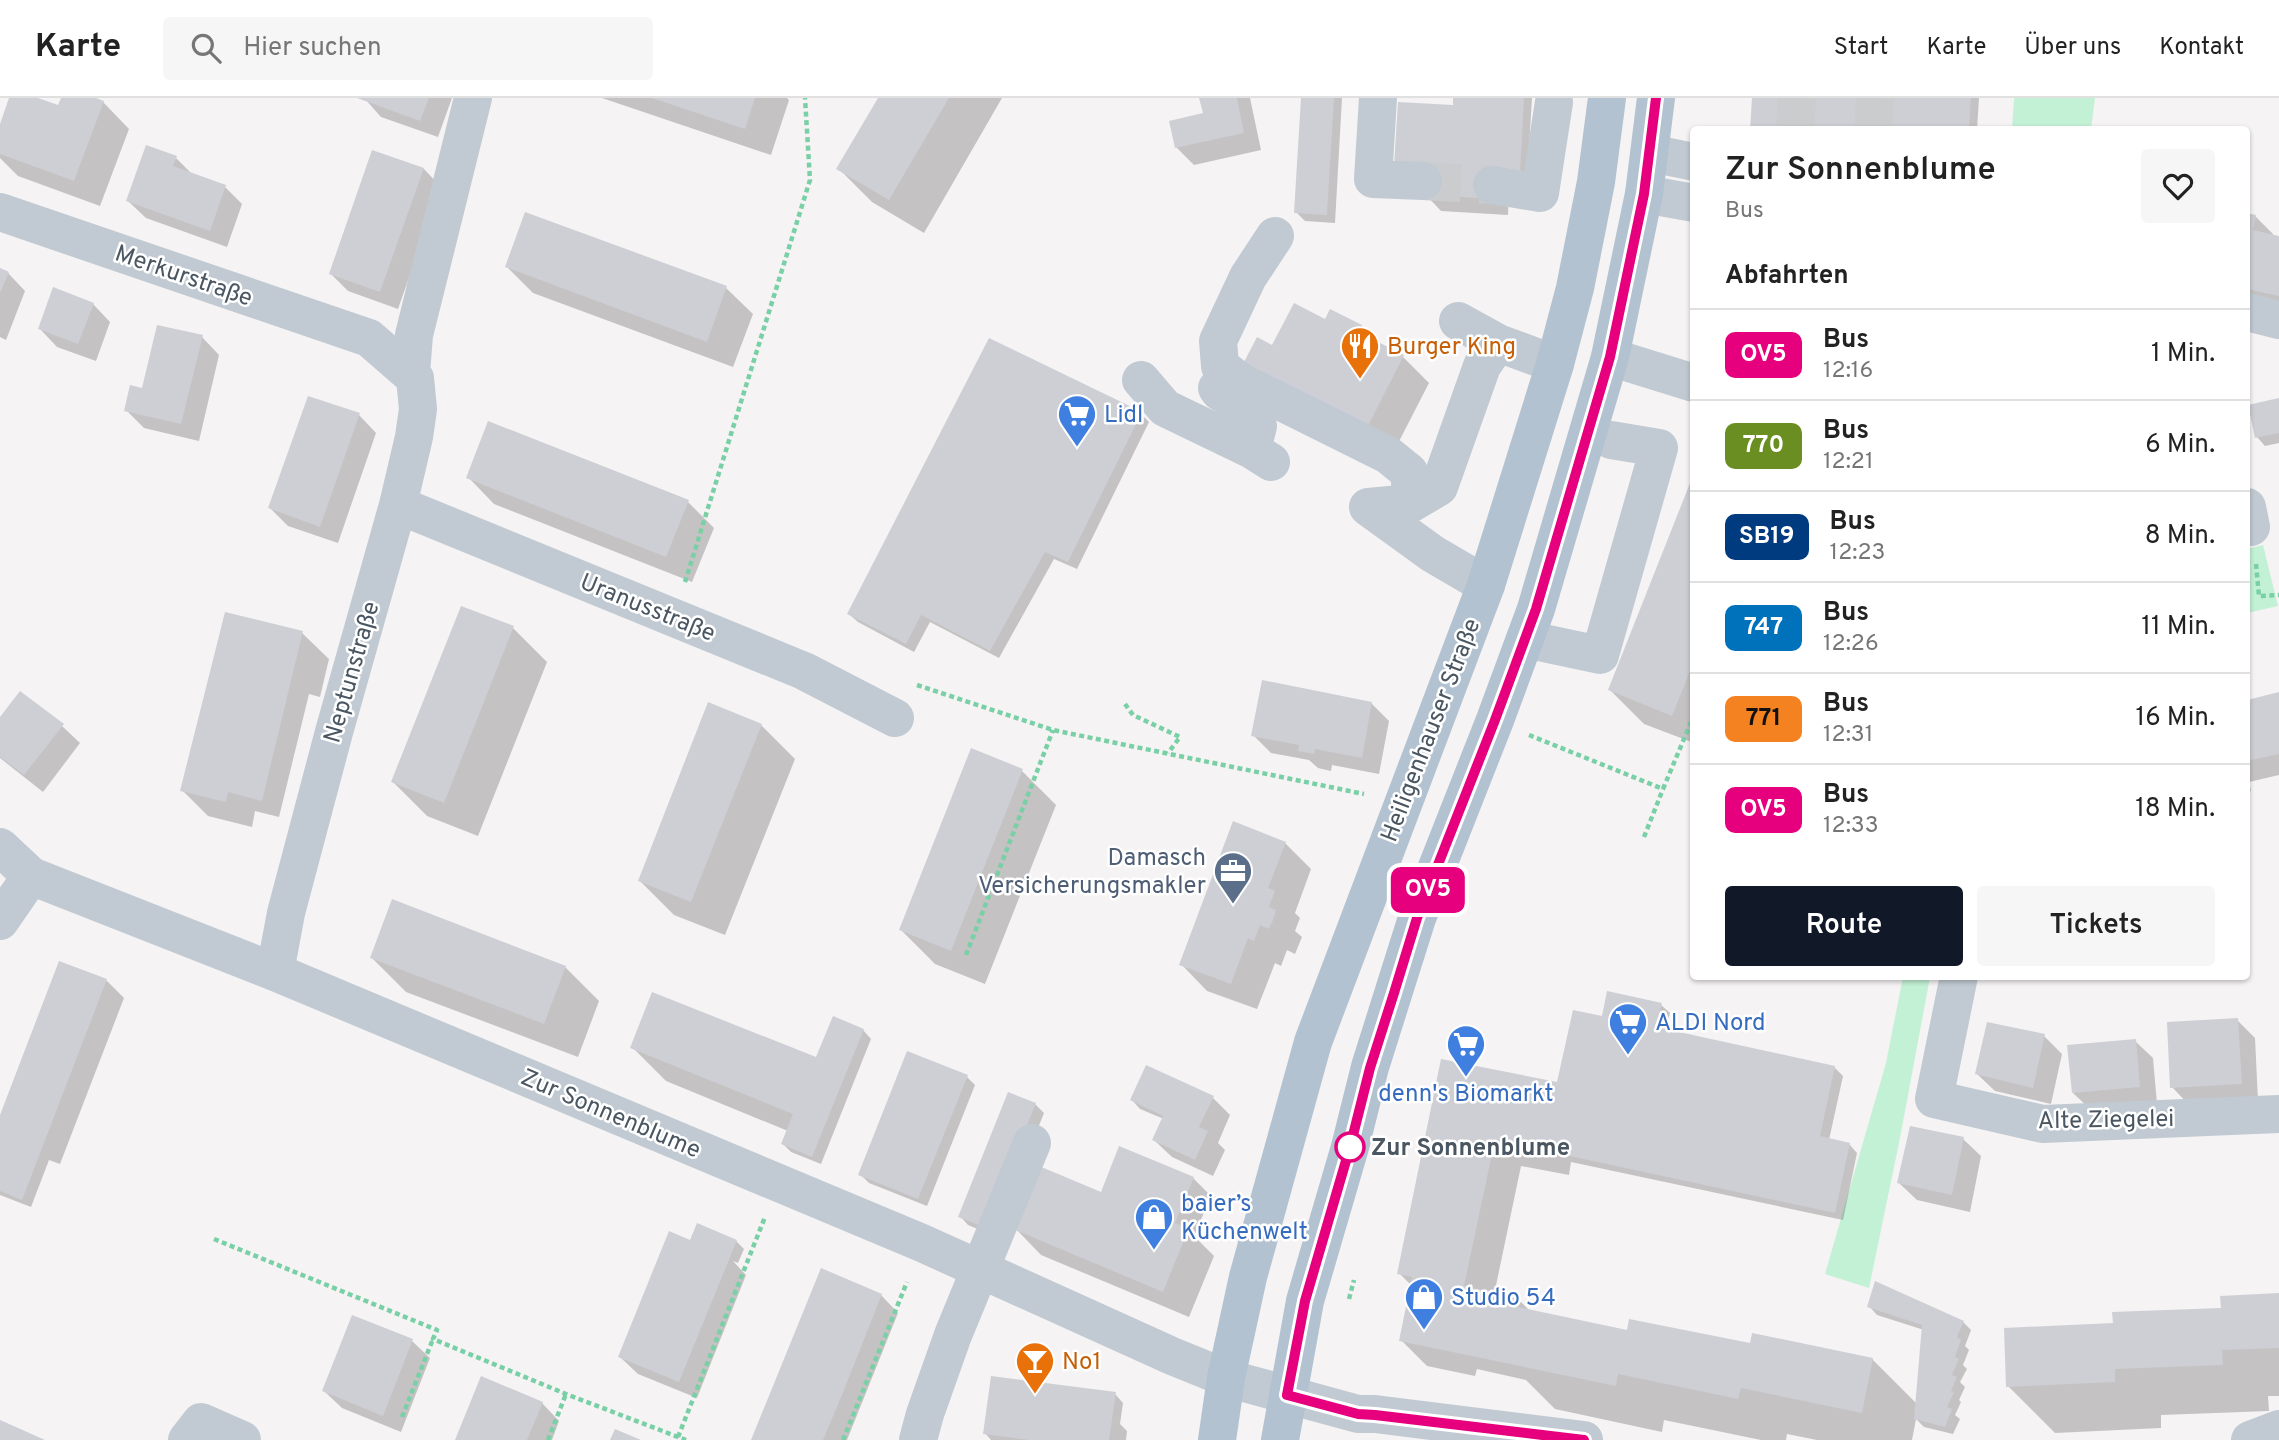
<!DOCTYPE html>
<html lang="de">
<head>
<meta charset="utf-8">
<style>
  :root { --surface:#fff; --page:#f6f6f6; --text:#222; --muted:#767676; --line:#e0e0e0; --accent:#111827 }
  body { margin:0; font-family:Overpass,sans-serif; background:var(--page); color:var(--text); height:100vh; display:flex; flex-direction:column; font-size:26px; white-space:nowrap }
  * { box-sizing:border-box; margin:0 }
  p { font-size:23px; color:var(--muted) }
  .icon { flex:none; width:38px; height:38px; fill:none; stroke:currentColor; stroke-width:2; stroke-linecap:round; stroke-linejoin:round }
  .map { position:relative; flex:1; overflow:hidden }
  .side { position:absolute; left:1690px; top:28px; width:560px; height:854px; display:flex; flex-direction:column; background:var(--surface); border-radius:7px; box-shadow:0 2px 5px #0004 }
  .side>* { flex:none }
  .badge { padding:0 14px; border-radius:10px; font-size:24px; line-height:46px }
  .map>.badge { position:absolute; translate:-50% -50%; box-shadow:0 0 0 4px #fff }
  h2 { padding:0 35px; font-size:26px; line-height:63px }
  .round { display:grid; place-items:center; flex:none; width:74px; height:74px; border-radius:7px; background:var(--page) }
  .summary { display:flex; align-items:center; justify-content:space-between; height:119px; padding:0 35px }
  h1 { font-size:33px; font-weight:600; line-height:52px }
  .button { display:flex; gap:14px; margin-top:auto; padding:14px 35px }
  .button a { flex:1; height:80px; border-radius:7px; background:var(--accent); color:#fff; font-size:28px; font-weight:600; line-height:80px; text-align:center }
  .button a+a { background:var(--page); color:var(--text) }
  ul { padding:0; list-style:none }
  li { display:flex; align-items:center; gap:21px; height:91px; padding:0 35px; border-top:2px solid var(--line) }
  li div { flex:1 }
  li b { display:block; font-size:26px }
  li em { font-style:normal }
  li .badge { min-width:77px; font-weight:700; text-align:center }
  header { display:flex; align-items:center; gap:42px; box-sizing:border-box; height:98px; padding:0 35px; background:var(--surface); border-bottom:2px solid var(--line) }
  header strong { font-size:33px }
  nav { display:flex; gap:38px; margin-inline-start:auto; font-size:24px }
  .search { width:490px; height:63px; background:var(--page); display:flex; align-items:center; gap:18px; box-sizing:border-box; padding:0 24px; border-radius:7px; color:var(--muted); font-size:26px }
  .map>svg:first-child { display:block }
  .green { fill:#c3f1d5 }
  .shadow { fill:#0003 }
  .building { fill:#cdcfd5 }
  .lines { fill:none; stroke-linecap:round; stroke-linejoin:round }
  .minor-tunnel { stroke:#caccce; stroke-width:38; stroke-dasharray:38 19; stroke-linecap:butt }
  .path { stroke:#7ad0a6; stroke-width:4.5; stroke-dasharray:5 3.5; stroke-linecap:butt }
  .minor { stroke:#c1cad2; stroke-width:38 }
  .major { stroke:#b3c2d1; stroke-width:38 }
  .line-casing { stroke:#fff; stroke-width:16 }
  .line { stroke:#e6007e; stroke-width:10 }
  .stop-dot { fill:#fff; stroke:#e6007e; stroke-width:3.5 }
  .labels { text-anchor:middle; stroke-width:5; stroke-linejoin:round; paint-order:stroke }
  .street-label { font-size:24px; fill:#4a5661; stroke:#fff }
  .food-label { font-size:24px; fill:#c56008; stroke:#fff; text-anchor:start }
  .shop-label { font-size:24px; fill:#366cbe; stroke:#fff; text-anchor:start }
  .service-label { font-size:24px; fill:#4e5e75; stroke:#fff; text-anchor:end }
  .stop-label { font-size:24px; font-weight:bold; fill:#4a5661; stroke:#fff; text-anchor:start }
</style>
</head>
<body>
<header>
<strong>Karte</strong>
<div class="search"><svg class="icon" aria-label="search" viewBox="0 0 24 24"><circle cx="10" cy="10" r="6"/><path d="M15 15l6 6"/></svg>Hier suchen</div>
<nav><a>Start</a><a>Karte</a><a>Über uns</a><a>Kontakt</a></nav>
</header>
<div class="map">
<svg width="2279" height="1342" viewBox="0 0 2279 1342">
  <rect width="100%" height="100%" fill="#f5f3f3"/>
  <path class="green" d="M2014,0H2095L2091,31H2012Z
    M2263,447L2278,508L2247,515V451Z
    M1903,879H1930L1900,1040L1869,1190L1825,1176L1886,965Z"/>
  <path class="shadow" d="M11,0H33L59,9L63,0H91L103,4L129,31L100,108L18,78L0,60V31Z
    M364,0H452L438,39L381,19Z
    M602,0H787L789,2L771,57Z
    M879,0H1002L924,135L872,104L838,70Z
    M1201,0H1250L1261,52L1194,67L1176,49L1205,16Z
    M1303,0H1342L1335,125L1305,123L1296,114Z
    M1455,0H1532L1527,83L1509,93L1508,117L1441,113L1424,95L1455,9Z
    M1754,0H1979L1977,32H1752Z
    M373,54L424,71L441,89L398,211L348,193L331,176Z
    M176,60L194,78L225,89L242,106L227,149L146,120L128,103Z
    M526,116L726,190L753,216L733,269L533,195L507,169Z
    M2247,116L2255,118L2273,136V138L2279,139V211L2260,207L2247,194Z
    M0,172L8,175L25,193L6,242L0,239Z
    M93,206L110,224L96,263L57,249L40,231Z
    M1326,224L1361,228L1379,247L1403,259L1429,285L1392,357L1273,249Z
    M202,239L219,257L199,343L144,330L126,312L144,292Z
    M2279,302V345L2265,348L2257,339Z
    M1141,316L1149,324L1077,471L1054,461L999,560L930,524L914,554L858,524L849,516Z
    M359,317L376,335L338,445L288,428L270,410Z
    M468,379L688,404L714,430L692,484L494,406Z
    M1694,379V645L1644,626L1610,592Z
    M513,530L547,564L478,738L427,718L393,684Z
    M302,535L329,561L320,599L309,596L279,719L255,713L252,729L208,718L182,692Z
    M2279,596V677L2249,684L2251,693L2247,694V604Z
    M1371,605L1389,623L1379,676L1332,667L1331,673L1318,670L1309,662L1271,655L1253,637Z
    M0,622L62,628L80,645L43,694L0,660Z
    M761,627L795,661L725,837L674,817L640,783Z
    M1022,673L1056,707L985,886L935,866L901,832Z
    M1285,745L1311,771L1295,815L1300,820L1295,833L1302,839L1295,856L1287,852L1281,868L1275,865L1257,911L1207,893L1181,866Z
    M372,860L565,869L599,903L578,959L406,894Z
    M60,865L107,883L124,900L60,1066L49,1062L31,1109L0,1097V1022Z
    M1661,907L1670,915L1665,933L1834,969L1843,978L1829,1042L1849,1046L1857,1055L1843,1122L1571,1064L1569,1077L1521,1068L1494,1197L1519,1202L1531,1214L1629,1234L1872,1261L1917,1306L1924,1232L1877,1217L1869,1208L1963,1224L1971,1232L1965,1248L1969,1252L1963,1267L1967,1271L1960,1284L1965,1289L1959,1302L1961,1304L1955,1317L1960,1321L1953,1336L1924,1329L1916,1321L1912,1342H1817L1787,1336L1786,1342H1761L1664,1322L1662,1334L1555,1311L1526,1282L1477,1271L1475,1278L1427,1268L1401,1242L1412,1188L1399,1175L1442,963L1556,986L1603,920Z
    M2237,922L2255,940L2258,1003L2189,1007L2172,989Z
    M863,932L871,941L821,1066L791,1054L783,1046L788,1033L666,983L632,949L815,961Z
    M2044,938L2062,956L2051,1006L1995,993L1977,976Z
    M2135,943L2153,960L2157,1006L2091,1012L2073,995Z
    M967,979L975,987L927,1108L869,1085L860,1076Z
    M1213,1000L1230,1017L1218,1045L1225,1052L1213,1078L1172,1059L1154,1042L1164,1021L1140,1011L1132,1002Z
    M1035,1006L1044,1015L995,1138L968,1127L960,1118Z
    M1963,1041L1981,1058L1970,1114L1917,1102L1899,1085Z
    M1193,1080L1211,1098L1194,1138L1214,1158L1189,1219L1041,1157L1015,1130L1102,1096Z
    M736,1143L744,1151L738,1165L733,1163L746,1177L697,1300L638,1276L620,1259L691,1144Z
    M881,1197L898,1215L847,1342H753Z
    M2279,1197V1298H2268L2269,1313L2161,1317V1330L2055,1335L2008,1288L2115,1227L2223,1212Z
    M412,1243L430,1260L401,1334L342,1310L324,1293Z
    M1115,1296L1123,1305L1120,1326L1127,1333L1126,1342H991L985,1335Z
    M542,1305L559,1323L552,1342H457Z"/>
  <path class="building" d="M9,0H38L58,7L61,0H96L104,3L74,83L0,56V26Z
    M357,0H429L420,23Z
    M652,0H755L745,31Z
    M878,0H949L889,102L836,71Z
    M1199,0H1237L1244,35L1175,50L1169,23L1203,15Z
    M1301,0H1334L1327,117L1294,115Z
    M1453,0H1524L1520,75L1491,101L1422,96L1394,68L1398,4L1453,7Z
    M1752,0H1971L1969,32H1750Z
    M146,47L177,58L173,68L226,87L210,133L126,103Z
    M372,52L424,70L380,194L329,176Z
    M525,114L727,188L707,244L505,169Z
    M2247,115L2256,117L2253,132L2279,138V198L2247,191Z
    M0,170L9,174L0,195Z
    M53,189L94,205L78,246L38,231Z
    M1294,205L1325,221L1330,211L1362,227L1358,234L1404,257L1366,332L1242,268L1257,239L1272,247Z
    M157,227L203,237L181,326L124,313L130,287L142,290Z
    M989,240L1142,314L1068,464L1045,454L990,553L921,517L906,546L847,516Z
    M308,298L360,315L320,429L268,410Z
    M2279,300V335L2255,340L2248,307Z
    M488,323L689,402L666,459L466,380Z
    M1694,375V563L1672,618L1608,592Z
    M461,508L514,528L444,705L391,684Z
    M225,514L303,533L262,703L228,694L226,704L180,693Z
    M1262,582L1372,604L1362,660L1315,651L1314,656L1298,653L1299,647L1251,638Z
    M20,593L64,626L24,677L0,659V619Z
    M2279,594V656L2247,663V602Z
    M708,604L762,626L691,804L638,783Z
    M971,650L1023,671L951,853L899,832Z
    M1233,723L1286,744L1268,790L1275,793L1269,809L1276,812L1273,822L1269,831L1260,827L1254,843L1248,840L1231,886L1179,867Z
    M392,801L566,868L544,926L370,860Z
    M59,863L107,881L22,1102L0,1093V1017Z
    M1607,893L1662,905L1656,929L1835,968L1820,1038L1850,1045L1835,1115L1495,1042L1464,1188L1520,1201L1518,1209L1627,1232L1629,1221L1750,1245L1752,1235L1873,1260L1862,1315L1741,1290L1738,1301L1618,1276L1616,1288L1399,1243L1412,1179L1397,1176L1441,961L1557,984L1573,912L1602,918Z
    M652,894L816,959L833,918L864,931L812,1059L781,1046L793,1016L630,950Z
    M2238,920L2242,986L2170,990L2167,924Z
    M1987,924L2045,936L2033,990L1975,976Z
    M2136,941L2140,989L2072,995L2067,947Z
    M907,953L968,977L918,1101L858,1077Z
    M1146,967L1214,998L1199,1029L1208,1033L1195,1062L1152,1042L1163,1018L1130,1002Z
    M1008,994L1036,1005L986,1130L958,1119Z
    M1910,1028L1964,1039L1952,1097L1897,1085Z
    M1119,1048L1194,1079L1175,1125L1189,1130L1163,1194L1013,1131L1039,1068L1101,1094Z
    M697,1125L737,1142L679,1284L618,1259L669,1133L690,1142Z
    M821,1170L882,1196L842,1297L823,1342H751Z
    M1875,1183L1964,1223L1957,1239L1961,1242L1955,1259L1959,1261L1952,1277L1957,1279L1951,1293L1954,1294L1947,1309L1952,1311L1945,1329L1914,1321L1922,1227L1867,1209Z
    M2279,1195V1250L2222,1252L2223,1267L2115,1271V1284L2006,1289L2004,1230L2113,1225L2112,1214L2221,1210L2220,1198Z
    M352,1217L413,1241L383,1318L322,1293Z
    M481,1278L543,1304L527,1342H455Z
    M991,1278L1116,1294L1109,1342H1029L983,1336Z
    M0,1322L45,1342H0Z
    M615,1331L641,1342H610Z"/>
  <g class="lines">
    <path class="minor-tunnel" d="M1795,32L1797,0
      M1873,32L1875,0
      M1423,83L1492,87"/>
    <path class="path" d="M2256,466L2259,498L2279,497
      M685,484L810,82L805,0
      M917,587L1053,632L1364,696
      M1125,606L1133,617L1180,639L1168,655
      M1529,637L1663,691L1694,617
      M1644,739L1663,691
      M966,857L1053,632
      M214,1141L437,1232L433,1241L566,1296L686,1342
      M1349,1201L1354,1182
      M402,1319L433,1241
      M678,1339L765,1119
      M548,1342L566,1296
      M843,1342L907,1184"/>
    <path class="minor" d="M1378,0L1373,81L1423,83
      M1650,55L1694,64
      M1492,87L1540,95L1554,4
      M1644,96L1694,105
      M0,114L369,240L415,280L418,311L414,339L398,407L334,634L286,815L275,874
      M1275,138L1248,179L1218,243L1220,268L1241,284L1388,357L1409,374L1412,405
      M2247,214L2279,222
      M1458,223L1498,245L1555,266
      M1610,259L1694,285
      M411,275L414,237L473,0
      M1141,282L1165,310L1252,352L1271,364
      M1217,290L1220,294L1250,311L1258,328L1252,352
      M398,407L804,573L895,620
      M1368,409L1412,405L1439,389L1482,268L1498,245
      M1368,409L1433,456L1486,487
      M2247,409L2251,429
      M1525,541L1600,557L1659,350L1611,342
      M0,749L31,778L275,874L922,1145L1172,1258L1226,1280L1358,1316H1375L1584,1342
      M0,823L31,778
      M1959,878L1934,1001L2043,1026L2279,1016
      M187,1342L201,1324L242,1342
      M918,1342L925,1316L953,1237L1032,1045
      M2250,1342L2279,1331"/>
    <path class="major" d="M1217,1342L1226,1280L1248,1179L1313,944L1486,487L1555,266L1575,190L1596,84L1607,0
      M1280,1342L1305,1203L1350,1049L1370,969L1417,820L1495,622L1536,511L1610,259L1644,96L1656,0"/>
  </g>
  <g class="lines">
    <g class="line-casing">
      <path id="line" d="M1584,1342L1375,1317L1358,1316L1287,1297L1305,1203L1350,1049L1370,970L1394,895L1417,820L1495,622L1536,511L1610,259L1644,96L1656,0"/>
    </g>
    <use href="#line" class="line"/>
  </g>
  <defs>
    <g id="restaurant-pin" transform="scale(2.0125)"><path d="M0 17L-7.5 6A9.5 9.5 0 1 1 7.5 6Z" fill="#e8710a" stroke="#fff"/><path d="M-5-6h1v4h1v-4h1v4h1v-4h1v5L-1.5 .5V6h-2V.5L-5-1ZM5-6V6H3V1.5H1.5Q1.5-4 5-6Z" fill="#fff"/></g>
    <g id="supermarket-pin" transform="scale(2.0125)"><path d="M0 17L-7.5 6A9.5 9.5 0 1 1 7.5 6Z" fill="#3f7fe0" stroke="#fff"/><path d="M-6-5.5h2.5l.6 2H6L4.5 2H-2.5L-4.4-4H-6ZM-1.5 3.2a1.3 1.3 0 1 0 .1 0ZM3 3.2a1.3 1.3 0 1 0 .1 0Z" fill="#fff"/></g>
    <g id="office-pin" transform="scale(2.0125)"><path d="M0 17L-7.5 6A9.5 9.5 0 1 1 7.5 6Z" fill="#5c6f8a" stroke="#fff"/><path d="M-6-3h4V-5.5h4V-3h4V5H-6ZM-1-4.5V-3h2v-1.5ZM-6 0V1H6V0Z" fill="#fff"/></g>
    <g id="shop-pin" transform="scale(2.0125)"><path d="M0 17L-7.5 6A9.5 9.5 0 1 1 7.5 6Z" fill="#3f7fe0" stroke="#fff"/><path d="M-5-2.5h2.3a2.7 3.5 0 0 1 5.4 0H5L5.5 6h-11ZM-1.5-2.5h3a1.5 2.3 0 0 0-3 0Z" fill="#fff"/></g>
    <g id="bar-pin" transform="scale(2.0125)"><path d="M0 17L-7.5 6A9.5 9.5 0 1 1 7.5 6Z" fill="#e8710a" stroke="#fff"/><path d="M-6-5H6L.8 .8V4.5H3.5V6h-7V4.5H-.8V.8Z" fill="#fff"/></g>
  </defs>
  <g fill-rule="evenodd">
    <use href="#restaurant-pin" x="1360" y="248"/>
    <use href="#supermarket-pin" x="1077" y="316"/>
    <use href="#office-pin" x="1233" y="773"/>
    <use href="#supermarket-pin" x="1628" y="924"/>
    <use href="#supermarket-pin" x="1466" y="946"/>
    <use href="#shop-pin" x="1154" y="1119"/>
    <use href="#shop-pin" x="1424" y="1199"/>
    <use href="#bar-pin" x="1035" y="1263"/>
  </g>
  <circle class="stop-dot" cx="1350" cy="1049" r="14"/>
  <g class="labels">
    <g class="street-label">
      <text transform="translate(184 177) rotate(19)" y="8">Merkurstraße</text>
      <text transform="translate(648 509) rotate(22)" y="8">Uranusstraße</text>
      <text transform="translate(351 574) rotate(-74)" y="8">Neptunstraße</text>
      <text transform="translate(1430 632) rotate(-69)" y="8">Heiligenhauser Straße</text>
      <text transform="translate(611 1015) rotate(23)" y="8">Zur Sonnenblume</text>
      <text transform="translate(2106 1021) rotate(-1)" y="8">Alte Ziegelei</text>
    </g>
    <g class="food-label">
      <text x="1387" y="256">Burger King</text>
      <text x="1062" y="1271">No1</text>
    </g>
    <g class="shop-label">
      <text x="1104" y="324">Lidl</text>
      <text x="1655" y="932">ALDI Nord</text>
      <text x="1466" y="1003" text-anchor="middle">denn's Biomarkt</text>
      <text x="1181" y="1113">baier’s<tspan x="1181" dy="28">Küchenwelt</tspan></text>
      <text x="1451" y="1207">Studio 54</text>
    </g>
    <g class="service-label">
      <text x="1206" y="767">Damasch<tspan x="1206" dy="28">Versicherungsmakler</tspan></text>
    </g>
    <g class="stop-label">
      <text x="1371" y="1057">Zur Sonnenblume</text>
    </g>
  </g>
</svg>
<b class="badge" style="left:1428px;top:792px;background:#e6007e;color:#fff">OV5</b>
<section class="side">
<div class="summary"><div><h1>Zur Sonnenblume</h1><p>Bus</p></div><a class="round"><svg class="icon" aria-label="heart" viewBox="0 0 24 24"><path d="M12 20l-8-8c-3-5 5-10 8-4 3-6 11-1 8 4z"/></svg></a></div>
<h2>Abfahrten</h2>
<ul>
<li><span class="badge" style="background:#e6007e;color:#fff">OV5</span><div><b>Bus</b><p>12:16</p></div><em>1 Min.</em></li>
<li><span class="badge" style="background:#6b8e23;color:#fff">770</span><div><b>Bus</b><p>12:21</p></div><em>6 Min.</em></li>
<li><span class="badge" style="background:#003b80;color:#fff">SB19</span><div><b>Bus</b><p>12:23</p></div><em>8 Min.</em></li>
<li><span class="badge" style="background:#0072bc;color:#fff">747</span><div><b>Bus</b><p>12:26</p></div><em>11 Min.</em></li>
<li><span class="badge" style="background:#f58220;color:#111">771</span><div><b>Bus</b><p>12:31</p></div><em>16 Min.</em></li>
<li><span class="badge" style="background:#e6007e;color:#fff">OV5</span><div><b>Bus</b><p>12:33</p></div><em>18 Min.</em></li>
</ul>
<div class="button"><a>Route</a><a>Tickets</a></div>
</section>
</div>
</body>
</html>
